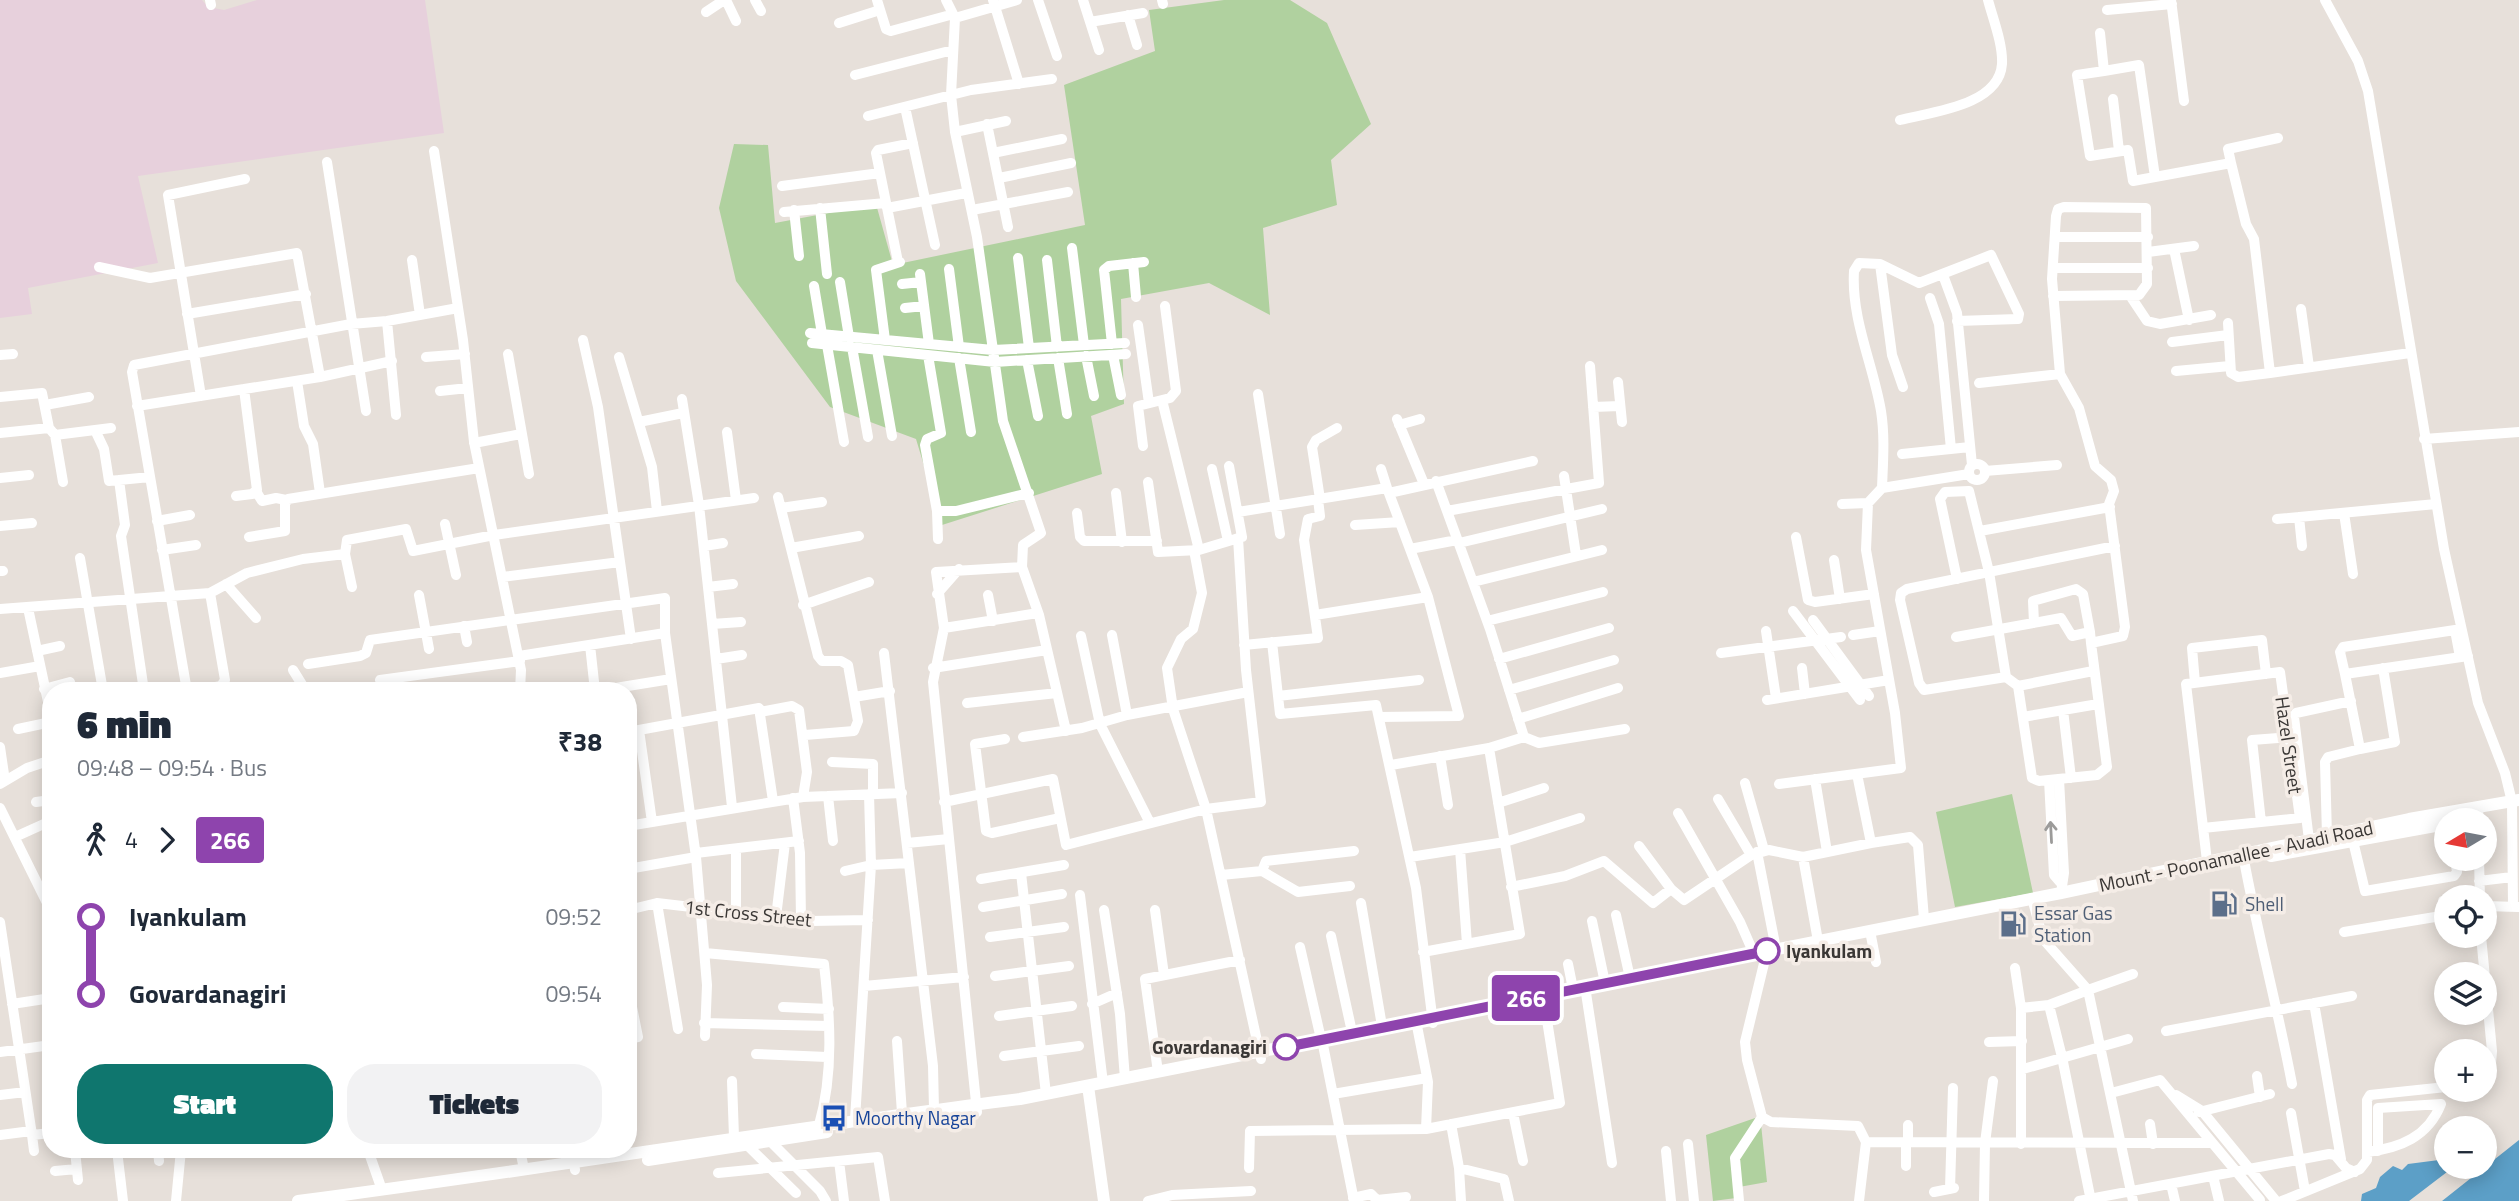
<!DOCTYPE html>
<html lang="en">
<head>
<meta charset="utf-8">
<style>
  :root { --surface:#fff; --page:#f2f2f3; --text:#1f2937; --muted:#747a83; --accent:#0f766e }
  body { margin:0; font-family:"Titillium Web",sans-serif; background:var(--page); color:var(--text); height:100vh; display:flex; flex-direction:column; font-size:26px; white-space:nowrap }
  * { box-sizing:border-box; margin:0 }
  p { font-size:23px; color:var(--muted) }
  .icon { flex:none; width:38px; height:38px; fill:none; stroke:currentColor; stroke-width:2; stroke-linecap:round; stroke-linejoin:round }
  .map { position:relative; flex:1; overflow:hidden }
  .details { position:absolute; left:42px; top:682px; width:595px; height:476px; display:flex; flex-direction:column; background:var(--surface); border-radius:28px; box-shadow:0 4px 18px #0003 }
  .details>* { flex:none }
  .badge { padding:0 14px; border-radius:5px; font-size:24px; line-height:46px }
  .needle { width:46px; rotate:260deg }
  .buttons { position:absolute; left:2434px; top:808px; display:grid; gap:14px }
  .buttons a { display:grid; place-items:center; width:63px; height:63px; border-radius:50%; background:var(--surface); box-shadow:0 4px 18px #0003; font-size:35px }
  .map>.badge { position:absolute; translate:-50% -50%; box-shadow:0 0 0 4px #fff }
  .legs { display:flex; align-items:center; gap:10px; height:77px; padding:0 35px; font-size:23px }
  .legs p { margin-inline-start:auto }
  .head { display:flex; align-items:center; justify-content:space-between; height:119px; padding:0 35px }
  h1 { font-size:38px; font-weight:800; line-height:52px }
  .button { display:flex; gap:14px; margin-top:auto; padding:14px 35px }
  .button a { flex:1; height:80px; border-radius:28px; background:var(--accent); color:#fff; font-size:28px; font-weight:800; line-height:80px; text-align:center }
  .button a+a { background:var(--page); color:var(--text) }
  ul { padding:0 35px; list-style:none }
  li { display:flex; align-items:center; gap:24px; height:77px; font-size:26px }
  li i { display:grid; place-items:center; width:10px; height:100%; margin:0 9px; background:currentColor }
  li i::after { content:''; width:18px; height:18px; margin:-9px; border:5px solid; border-radius:50%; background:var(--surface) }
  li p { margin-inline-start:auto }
  li:first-child i { background:linear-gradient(#0000 50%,currentColor 0) }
  li:last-child i { background:linear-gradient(currentColor 50%,#0000 0) }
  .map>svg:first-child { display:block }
  .education { fill:#e7d0dc }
  .green { fill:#b0d19f }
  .water { fill:#5c9fc7 }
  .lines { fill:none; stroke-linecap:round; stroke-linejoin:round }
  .minor { stroke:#fff; stroke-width:10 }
  .major { stroke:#fff; stroke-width:12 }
  .oneway { stroke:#9c9b9a }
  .line-1-casing { stroke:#fff; stroke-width:16 }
  .line-1 { stroke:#8e44ad; stroke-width:10 }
  .stop-1-dot { fill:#fff; stroke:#8e44ad; stroke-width:3.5 }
  .labels { text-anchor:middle; stroke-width:7; stroke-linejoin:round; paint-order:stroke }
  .street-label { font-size:19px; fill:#3a3735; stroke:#f5ede7 }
  .service-label { font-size:19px; fill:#4e5e75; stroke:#f5ede7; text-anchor:start }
  .stop-label { font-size:19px; font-weight:bold; fill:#3a3735; stroke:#f5ede7; text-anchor:start }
  .transit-label { font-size:19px; fill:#164399; stroke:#f5ede7; text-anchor:start }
</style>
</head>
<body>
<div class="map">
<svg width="2519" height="1201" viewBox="0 0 2519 1201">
  <rect width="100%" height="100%" fill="#e7e0da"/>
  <path class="education" d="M0,0H202L208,7L224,10L257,0H425L444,133L138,176L158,263L28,288L32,314L0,318Z"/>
  <path class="green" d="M1224,0H1290L1327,23L1371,124L1331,160L1337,205L1263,228L1270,315L1209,283L1121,299L1124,404L1091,416L1102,474L942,525L916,439L830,407L736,281L719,208L734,144L768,145L775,223L876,204L893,265L1085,225L1064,85L1155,51L1149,10Z
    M2012,794L2033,893L1955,907L1936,812Z
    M1758,1117L1735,1152L1736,1198L1713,1201L1706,1135Z
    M1761,1124L1767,1182L1739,1187L1740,1155Z"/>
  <path class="water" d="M2519,1140V1201H2442Z
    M2439,1160L2447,1172L2409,1201H2361L2362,1194L2376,1188L2380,1177L2393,1166L2402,1170L2408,1164Z"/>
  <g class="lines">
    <path class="minor" d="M210,0L211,5
      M726,0L736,21
      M755,0L761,11
      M877,0L886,29L891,31L950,15
      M946,0L955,18L951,95L955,132L977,237L1003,421L1041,533L1023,545L1022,567L1039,615L1066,731
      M993,0L1019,84
      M1038,0L1057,56
      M1083,0L1099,50
      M1162,0L1163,4
      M2171,0L2184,101
      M2325,0L2358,61L2368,91L2444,549L2478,703L2505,773L2512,802L2513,907
      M2107,10L2172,4
      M706,12L724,0
      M1128,15L1137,45
      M955,18L1017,0
      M1090,22L1143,13
      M839,23L880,10
      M2100,33L2104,71L2139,65L2155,177L2231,163L2246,224L2254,239L2270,373L2410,353
      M2104,71L2077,75L2090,156L2128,150L2133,181L2155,177
      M855,75L953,50
      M2113,99L2119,151
      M905,107L935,245
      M868,116L971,90L1052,79
      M1900,120C1931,112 1999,106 2002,64C2003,44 1993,19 1988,0
      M987,124L1008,227
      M955,132L1006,121
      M434,151L463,340L474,442L521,670L520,691
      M993,153L1062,139
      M327,162L366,411
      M2231,163L2228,149L2278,138
      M999,178L1071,163
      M782,186L880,173
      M820,208L827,274
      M887,208L966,193
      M794,210L799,256
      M972,210L1068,192
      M784,212L886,203
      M2055,237H2148
      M1072,248L1084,345
      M2174,249L2189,320
      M2148,252L2194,246
      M897,257L876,153L878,150L913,143
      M1018,258L1029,348
      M412,260L420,315
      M1047,260L1057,347
      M1133,263L1136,297
      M1880,264L1892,355L1903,387
      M99,267L150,278L297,253L320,377
      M2053,268H2148
      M949,269L959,347
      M920,274L929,344
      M1943,275L1957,313L1972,465
      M840,282L849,337
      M902,284L921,282
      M814,286L822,334
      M2131,297L2147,321L2160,324L2211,315
      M1930,298L1939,324L1951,449
      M905,308L924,306
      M2301,309L2309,367
      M187,314L306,294
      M387,321L396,415
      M2228,323L2231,373L2238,377L2270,373
      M1138,325L1149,403
      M810,333L993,350L1125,343
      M583,340L598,407L631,639
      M885,340L876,270L900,262
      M2172,342L2228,335
      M812,343L995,362L1126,354
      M1112,344L1104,270L1109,266L1144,262
      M827,345L844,442
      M852,347L868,437
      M877,350L892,436
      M508,354L529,474
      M0,355L13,354
      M928,355L941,433L927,439L925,445L937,511L938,539
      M1113,355L1121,395
      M1086,356L1094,396
      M426,357L465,354
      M619,357L652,467L657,511
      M959,358L971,432
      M1058,358L1067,414
      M1027,360L1038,416
      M2176,371L2230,366
      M297,381L304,426L313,444L320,493
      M1618,382L1622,422
      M1979,383L2060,374
      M440,391L468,388
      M1258,394L1280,534
      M201,396L168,195L245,179
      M0,397L42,393L49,428
      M682,399L699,505L732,807
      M1162,400L1199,550
      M45,405L89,397
      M137,406L320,377L392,361
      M1593,407L1620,406
      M1397,419L1424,484
      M639,422L683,413
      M1399,425L1420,419
      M95,430L104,449L109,481L150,477
      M727,432L736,500
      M0,433L49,428L55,435L111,428
      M55,435L63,482
      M2424,439L2519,432
      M474,443L521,434
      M1143,446L1138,406L1170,398L1176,391L1165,306
      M1902,454L1970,447
      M1969 472a8 8 0 1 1 16 0a8 8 0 1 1-16 0Z
      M1212,469L1228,541
      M1381,469L1387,488
      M1985,471L2057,465
      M1564,476L1576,555
      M0,478L29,475
      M119,480L125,525L121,536L144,691
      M1148,482L1158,552L1199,550L1242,537L1229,466
      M1882,488C1883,462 1885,436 1881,411C1873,364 1851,319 1854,271L1859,263L1880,264L1919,283L1991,255L2019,314L2018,319L1957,321
      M256,491L262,501L276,498L286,500
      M1116,493L1122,542
      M1389,493L1533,461
      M236,496L252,494L257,490L244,389
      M778,497L818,656L822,661H841L848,665L858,721L854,731L805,735
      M1320,499L1312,447L1316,440L1337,428
      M1842,504L1868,503
      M781,508L822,502
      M937,511H956L1029,493
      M1447,511L1599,483L1590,366
      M1238,512L1387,488L1428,597L1459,716L1379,717
      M1077,513L1080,537L1084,541H1157
      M2344,513L2353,574
      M2299,517L2302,546
      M2277,519L2436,504
      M157,521L190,515
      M445,524L456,575
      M1355,525L1400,522
      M0,526L32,523
      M1980,531L2110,507
      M249,537L285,531V504L288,499L479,468
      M1796,537L1808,600L1815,602L1874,594
      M1459,543L1602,509
      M704,546L723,543
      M791,548L859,536
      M1410,549L1457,540
      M162,550L196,545
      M1194,550L1202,593L1193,629L1181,639L1167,668L1173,709L1206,809L1261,1059
      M80,558L103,691
      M1834,560L1840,599
      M0,571H3
      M502,577L620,562
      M1957,579L1940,499L1945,492L1969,491L1989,572L2006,677L2018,686L2032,778L2039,781L2097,775L2107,767L2091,643L2123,636L2125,627L2109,504L2114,491L2111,480L2095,466L2079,408L2060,374L2052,279L2056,216L2058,209L2064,207L2146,208L2147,284L2139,295L2053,296
      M1473,582L1602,550
      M226,584L256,618
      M352,587L345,554L347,540L406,529L413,551L494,535L754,498
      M708,587L733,584
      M937,594L959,569
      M419,595L429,649
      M988,595L993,621
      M803,605L869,582
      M28,608L51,716
      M0,609L210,593L247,573L303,559L345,554
      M1793,611L1860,700
      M1315,615L1428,597
      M1813,620L1869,696
      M1487,621L1603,592
      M2034,623L2033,601L2076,589L2083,594L2090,632
      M712,624L741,622
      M464,626L467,642
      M944,628L1038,613
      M1766,631L1776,698
      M1112,635L1127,715
      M1853,635L1880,631
      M1081,636L1100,724L1150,823
      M1956,637L2061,618L2072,636L2090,632L2091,643
      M1272,642L1280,714L1376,705L1416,888L1433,1023
      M590,645L595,691
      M1244,645L1318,638L1304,540L1308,519L1320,516L1318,499
      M37,651L60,646
      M884,653L933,1066L934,1109
      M1721,653L1841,637
      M519,656L665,633
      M2460,657L2455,630L2343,647L2340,652L2345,674L2468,656
      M716,659L742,655
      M1499,659L1609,628
      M308,664L360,656L366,653L370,640L665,598V633L696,857L707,985L705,1036
      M933,668L1047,650
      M1802,668L1805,694
      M293,670L306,691
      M0,673L40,666
      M2006,677L1924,690L1919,683L1900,600L1901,593L1907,589L2115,546
      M380,680L520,661
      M2195,683L2192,648L2262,640L2266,674
      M2018,686L2093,671
      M44,689L70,682
      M1509,690L1614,660
      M187,691L132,372L134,365L351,324L387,321L458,308
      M195,691L221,686L225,680L210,593
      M597,691L671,679
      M1278,696L1419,680
      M854,697L890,691
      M1767,700L1889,680
      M967,703L1057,693
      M2063,710L2071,778
      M760,712L792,706L799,710L807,772L803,797
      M2023,717L2098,704
      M1518,719L1618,688
      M18,729L51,722
      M639,730L652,822
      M628,732L759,708L773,801
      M1023,737L1082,728L1127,715L1248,692
      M1524,737L1539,743L1625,729
      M1005,739L975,744L986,831L992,833L1060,818
      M0,747L5,781
      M2360,749L2395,742L2383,668
      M1440,756L1448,805
      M832,762L873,764V794
      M1391,765L1489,748L1524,737L1490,629L1436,481
      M1857,774L1871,843L1910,837L1918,845L1924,919
      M1815,779L1827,852
      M2059,779L2064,873L2061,893
      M2049,780L2054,875L2060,882
      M1745,783L1764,850
      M0,784L27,768L51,760
      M1779,784L1901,768L1895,713L1866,550L1868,503L1882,488L1969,474
      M828,796L833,841
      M793,798L800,853L801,920
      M36,802L51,800
      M944,802L1053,779L1066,845L1206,809L1261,802L1246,670L1238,538
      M1498,803L1544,788
      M0,808L51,911
      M2478,810L2479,821
      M1678,813L1740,922L1754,954
      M2261,822L2252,740L2291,737
      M628,826L803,797L902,793
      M2203,828L2300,818L2280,672L2186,684L2207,861
      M2327,836L2325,762L2328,757L2360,749L2345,674
      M15,837L46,823L51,824
      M2309,840L2294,717L2296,713L2351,701
      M2353,841L2365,891L2454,876L2457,872L2455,859
      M907,843L949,839
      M1639,846L1671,889
      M736,849V912
      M1460,849L1467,944
      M1757,852L1776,949
      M696,853L799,841
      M1751,855L1769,850L1803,857L1871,843
      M1410,857L1505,842L1580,818
      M1803,857L1818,941
      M2479,859L2480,898
      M2244,860C2258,936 2278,1009 2292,1084
      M628,869L696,857
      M845,871L871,865L869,794
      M1262,871L1266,861L1354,851
      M1021,873L1046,1094
      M1221,875L1262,871L1298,892L1350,886
      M981,879L1064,865
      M2479,881L2512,877
      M1511,887L1565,876L1604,861L1653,903L1671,889L1684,900L1751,855L1718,799
      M1080,895L1103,1083
      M2469,898L2480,896
      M657,903L678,1029
      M1361,903L1382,1026
      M2485,906L2518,907
      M983,907L1062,894
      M628,910L657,903L811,921L868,920
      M1104,910L1120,1014L1125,1079
      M1155,910L1164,975
      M1616,915L1630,978
      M776,917L785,843
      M1592,921L1605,983
      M0,922L32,1135L51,1133
      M2344,932L2441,916L2443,901H2446
      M1331,936L1352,1032
      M1871,936L1876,962
      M2481,936L2492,1051L2490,1076L2485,1081
      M990,937L1064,927
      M1300,947L1321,1039
      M1767,951L1745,1042L1747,1060L1762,1117L1771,1122L1858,1126L1866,1142L1859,1201
      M1423,952L1520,934L1489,748
      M705,953L824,964C830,1016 834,1073 819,1125
      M1568,964L1573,989
      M2015,968L2021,1008V1144
      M2133,974L2088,990L2133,1201
      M995,976L1069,966
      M864,986L964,977
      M628,987L638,1037L628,1039
      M1586,993L1612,1163
      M2314,1003L2341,1159
      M12,1004L51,998
      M1092,1004L1117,993
      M2049,1005L2062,1057L2091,1201
      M783,1007L829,1009
      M2021,1008L2049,1005L2088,990L2043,939L2032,898
      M999,1016L1072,1006
      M704,1023L829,1026
      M1417,1026L1428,1082L1426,1129
      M2166,1031L2352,996
      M897,1041L902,1113
      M1989,1042L2022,1041
      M1323,1045L1354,1201
      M0,1052L51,1045
      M756,1054L827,1057
      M1004,1056L1079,1046
      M2023,1069L2128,1039
      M1158,1072L1145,979L1240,960
      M2257,1076L2260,1097
      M732,1081L734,1137
      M2111,1093L2160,1080L2260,1200
      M1333,1094L1427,1078
      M0,1095L25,1092
      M2176,1095L2202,1111L2276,1201
      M48,1101L51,1100
      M977,1112L933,682L944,628L936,572L1022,567
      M2199,1112L2270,1094
      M1513,1113L1523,1161
      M2291,1113L2305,1191
      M855,1119L871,865L909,863
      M1451,1124L1459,1168L1461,1201
      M2150,1124L2153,1144
      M0,1135L31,1131
      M32,1135L34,1151
      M771,1142L820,1191L826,1201
      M1866,1142L2212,1143
      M1906,1142V1166
      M1908,1142V1125
      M1688,1144L1694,1201
      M748,1146L796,1193
      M75,1150L78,1180
      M117,1150L123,1201
      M158,1150L159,1161
      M368,1150L382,1190
      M520,1150L524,1169
      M572,1150L575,1170
      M1666,1151L1671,1201
      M2367,1152C2400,1148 2428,1137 2441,1104L2378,1108V1151
      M839,1161L844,1201
      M1249,1168L1250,1131L1426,1129L1560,1103L1544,1001
      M1459,1168L1504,1179L1509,1201
      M55,1171L77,1169
      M718,1173L878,1157L885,1201
      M2213,1176L2219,1201
      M2171,1184L2175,1201
      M1950,1189L1953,1088
      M1934,1192L1954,1188
      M1353,1198L1371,1194L1377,1200L1406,1197
      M176,1201L181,1150
      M1148,1201L1172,1195L1251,1191
      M1739,1201L1735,1158L1762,1117
      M1984,1201L1985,1143L1993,1081
      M2079,1201L2329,1154L2335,1155L2346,1168L2355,1172
      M2282,1201L2360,1169L2367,1160V1100L2370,1095L2446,1087"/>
    <path class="major" d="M2271,856L2446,824
      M1088,1086L1104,1201
      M648,1160L827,1132
      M298,1201C539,1170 779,1129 1020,1099L2061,893L2409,819L2519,800"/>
  </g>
  <defs><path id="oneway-shaft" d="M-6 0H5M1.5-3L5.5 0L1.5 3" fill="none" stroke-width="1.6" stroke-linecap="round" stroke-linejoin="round" transform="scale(1.75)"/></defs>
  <use class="oneway" href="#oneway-shaft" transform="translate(2051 832) rotate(-93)"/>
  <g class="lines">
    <g class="line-1-casing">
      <path id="line-1" d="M1286,1047L1767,951"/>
    </g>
    <use href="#line-1" class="line-1"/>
  </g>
  <defs>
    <g id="fuel-bare" transform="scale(2.1)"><path d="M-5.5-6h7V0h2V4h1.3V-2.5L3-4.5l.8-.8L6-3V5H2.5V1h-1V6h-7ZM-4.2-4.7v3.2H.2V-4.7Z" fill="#5c6f8a" stroke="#f5ede7" stroke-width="2.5" paint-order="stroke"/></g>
    <g id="bus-bare" transform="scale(2.1)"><path d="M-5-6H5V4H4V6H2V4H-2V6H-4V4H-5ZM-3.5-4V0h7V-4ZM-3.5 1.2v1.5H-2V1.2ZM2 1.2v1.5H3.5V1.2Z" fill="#1a4fb4" stroke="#f5ede7" stroke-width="2.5" paint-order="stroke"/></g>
  </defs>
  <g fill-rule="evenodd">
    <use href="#fuel-bare" x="2224" y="904"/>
    <use href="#fuel-bare" x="2013" y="924"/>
    <use href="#bus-bare" x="834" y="1118"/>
  </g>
  <g class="stop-1-dot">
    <circle cx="1767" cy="951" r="12"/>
    <circle cx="1286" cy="1047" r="12"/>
  </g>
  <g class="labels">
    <g class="street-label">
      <text transform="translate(2289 745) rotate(82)" y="7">Hazel Street</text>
      <text transform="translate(2236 856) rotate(-12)" y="7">Mount - Poonamallee - Avadi Road</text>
      <text transform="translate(748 913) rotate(6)" y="7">1st Cross Street</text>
    </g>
    <g class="service-label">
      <text x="2245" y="911">Shell</text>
      <text x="2034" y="920">Essar Gas<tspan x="2034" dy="22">Station</tspan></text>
    </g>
    <g class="stop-label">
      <text x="1786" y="958">Iyankulam</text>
      <text x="1267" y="1054" text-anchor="end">Govardanagiri</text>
    </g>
    <g class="transit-label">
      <text x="855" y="1125">Moorthy Nagar</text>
    </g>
  </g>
</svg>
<div class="buttons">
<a><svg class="needle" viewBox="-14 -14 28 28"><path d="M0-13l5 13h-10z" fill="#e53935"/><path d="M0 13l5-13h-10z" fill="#747a83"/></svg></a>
<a><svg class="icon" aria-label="locate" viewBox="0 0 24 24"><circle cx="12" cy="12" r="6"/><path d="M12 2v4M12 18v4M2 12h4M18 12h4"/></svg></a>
<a><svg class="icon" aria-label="layers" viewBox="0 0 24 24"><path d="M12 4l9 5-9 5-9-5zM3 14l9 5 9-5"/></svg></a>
<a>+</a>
<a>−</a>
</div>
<b class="badge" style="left:1526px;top:998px;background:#8e44ad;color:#fff">266</b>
<section class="details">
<div class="head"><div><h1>6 min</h1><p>09:48 – 09:54 · Bus</p></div><b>₹38</b></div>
<div class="legs"><svg class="icon" aria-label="walk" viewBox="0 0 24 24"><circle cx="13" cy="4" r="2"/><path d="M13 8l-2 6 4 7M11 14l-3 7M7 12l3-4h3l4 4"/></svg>4<svg class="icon" aria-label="forward" viewBox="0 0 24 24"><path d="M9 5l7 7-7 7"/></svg><b class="badge" style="background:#8e44ad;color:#fff">266</b></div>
<ul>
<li><i style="color:#8e44ad"></i><b>Iyankulam</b><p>09:52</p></li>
<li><i style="color:#8e44ad"></i><b>Govardanagiri</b><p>09:54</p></li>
</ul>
<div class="button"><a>Start</a><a>Tickets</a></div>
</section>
</div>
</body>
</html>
